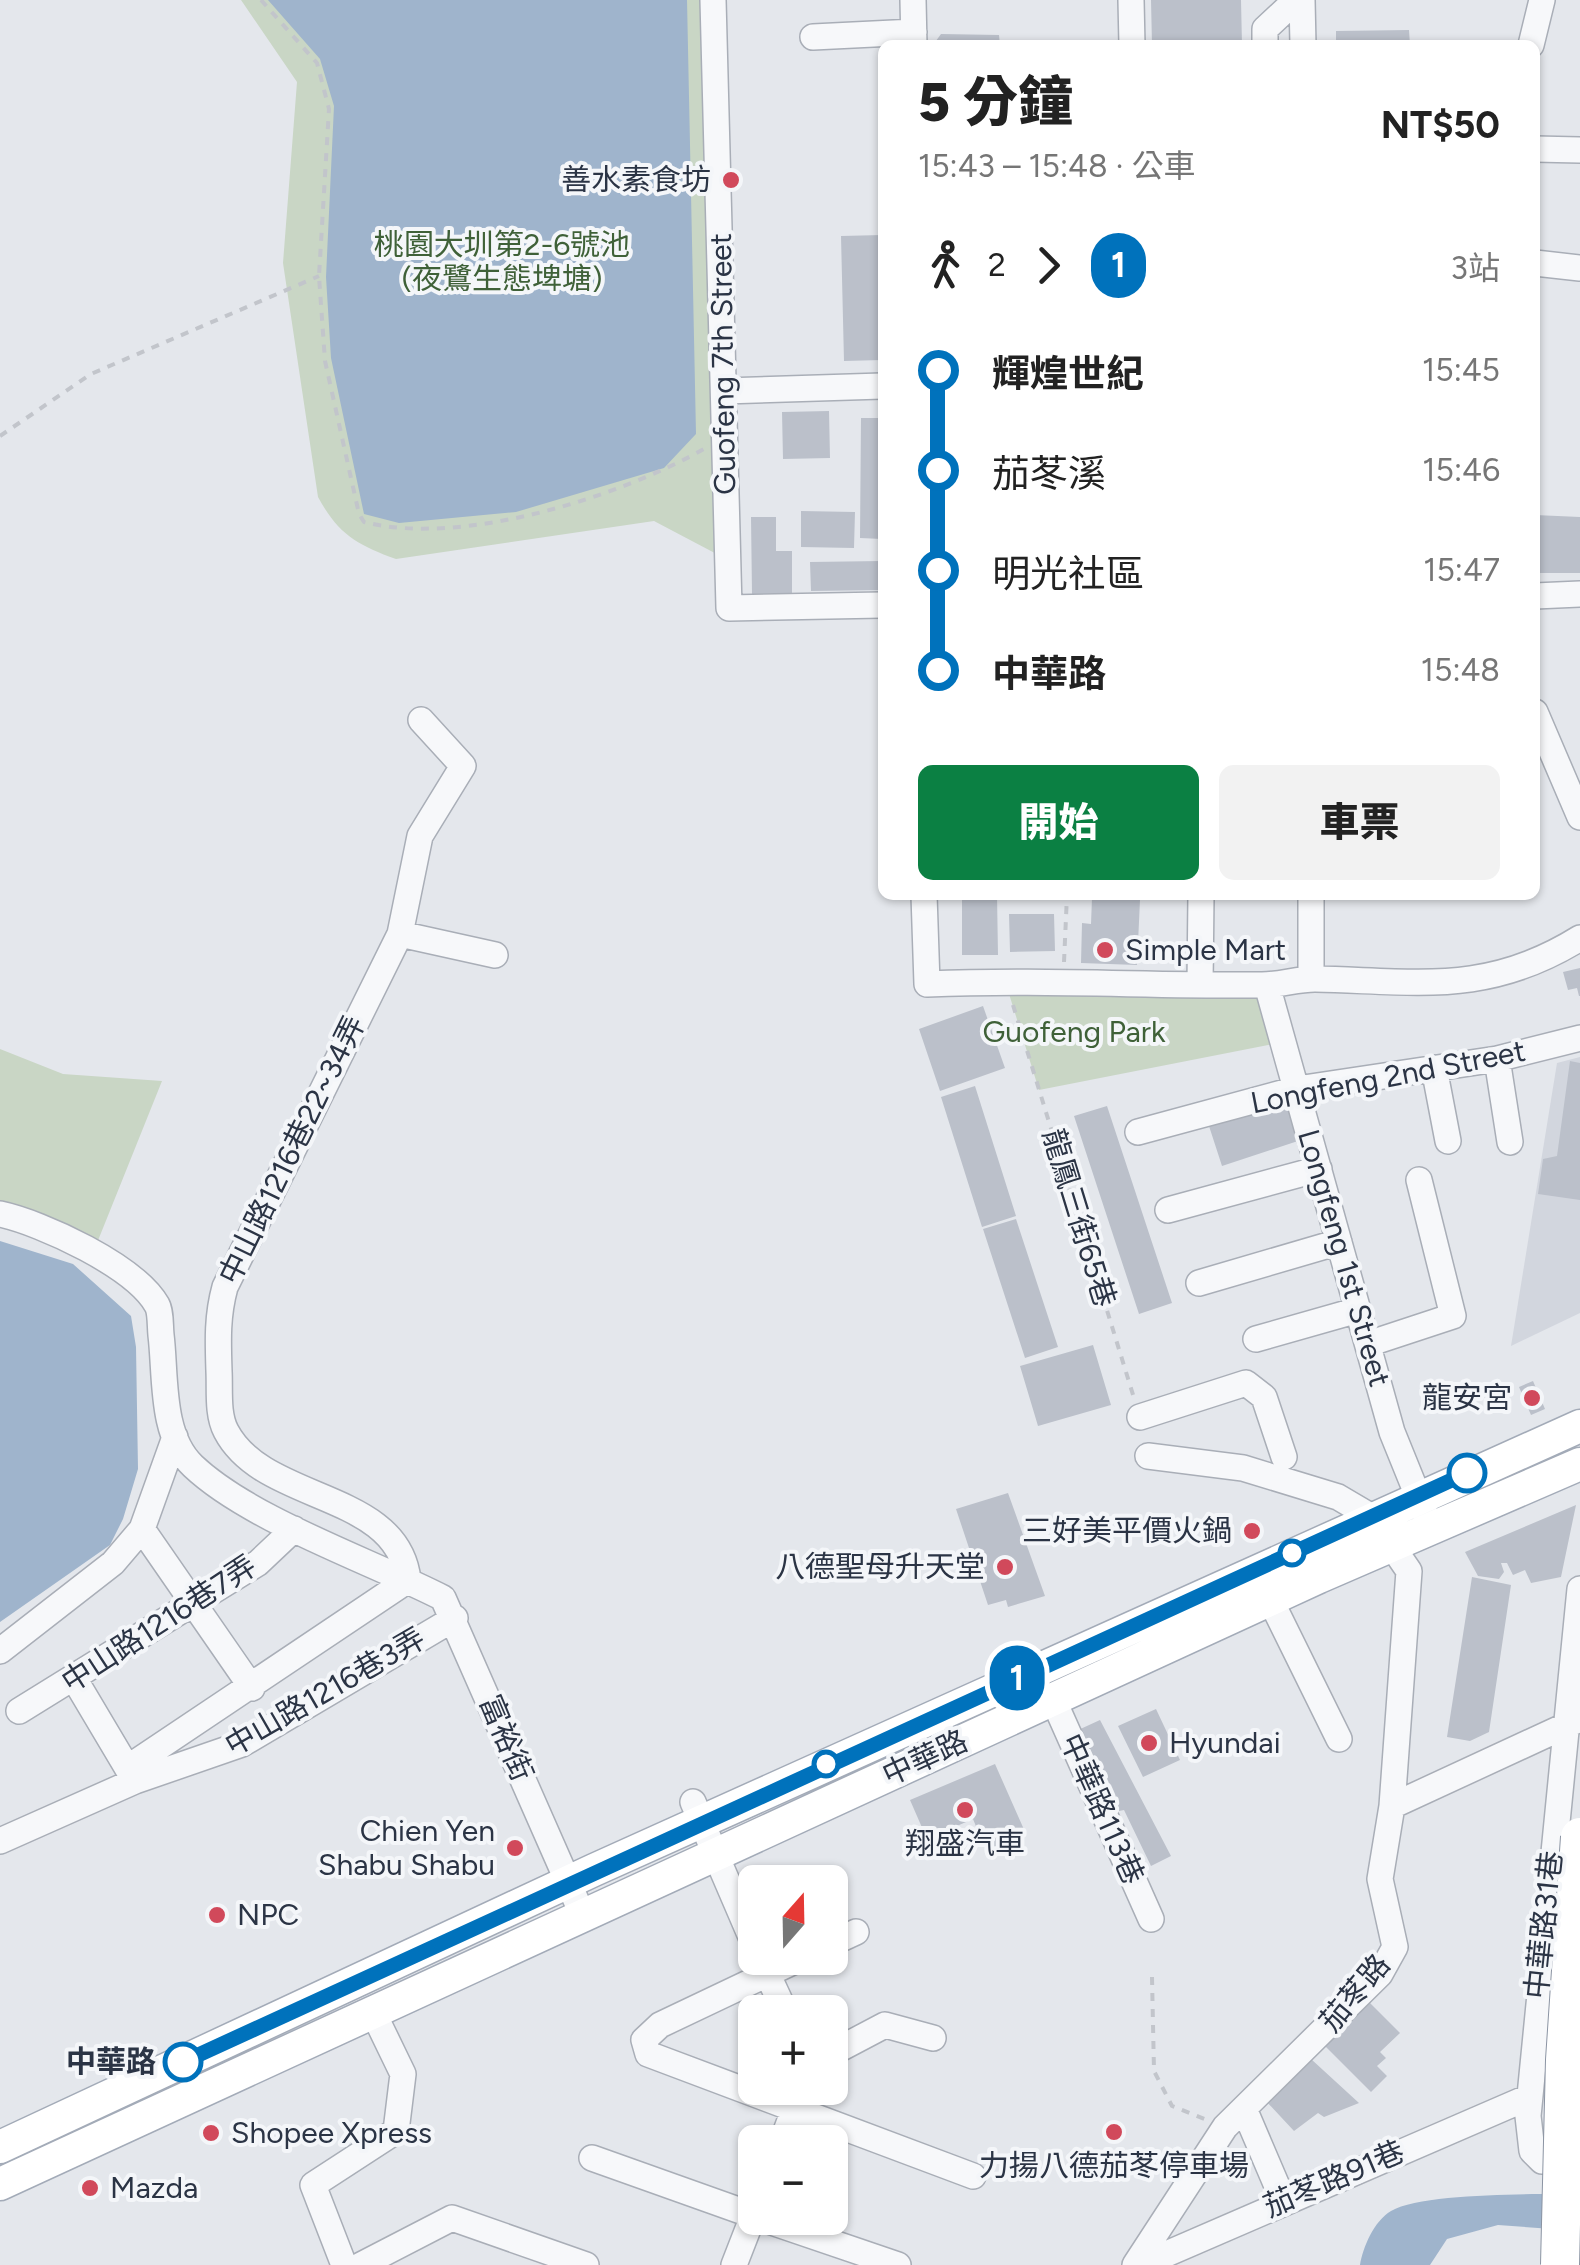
<!DOCTYPE html>
<html lang="zh-TW">
<head>
<meta charset="utf-8">
<style>
  :root { --surface:#fff; --page:#f2f2f2; --text:#222; --muted:#767676; --accent:#0b8043 }
  body { margin:0; font-family:Figtree,"Noto Sans TC",sans-serif; background:var(--page); color:var(--text); height:100vh; display:flex; flex-direction:column; font-size:38px; white-space:nowrap }
  * { box-sizing:border-box; margin:0 }
  p { font-size:32px; color:var(--muted) }
  .icon { flex:none; width:55px; height:55px; fill:none; stroke:currentColor; stroke-width:2; stroke-linecap:round; stroke-linejoin:round }
  .map { position:relative; flex:1; overflow:hidden }
  .panel { position:absolute; left:878px; top:40px; width:662px; height:860px; display:flex; flex-direction:column; background:var(--surface); border-radius:15px; box-shadow:0 2px 8px #0004 }
  .panel>* { flex:none }
  .badge { padding:0 20px; border-radius:32px; font-size:35px; line-height:65px }
  .needle { width:65px; rotate:20deg }
  .tools { position:absolute; left:738px; top:1865px; display:grid; gap:20px }
  .tools a { display:grid; place-items:center; width:110px; height:110px; border-radius:15px; background:var(--surface); box-shadow:0 2px 8px #0004; font-size:50px }
  .map>.badge { position:absolute; translate:-50% -50%; box-shadow:0 0 0 5px #fff }
  .legs { display:flex; align-items:center; gap:15px; height:110px; padding:0 40px; font-size:32px }
  .legs p { margin-inline-start:auto }
  .overview { display:flex; align-items:center; justify-content:space-between; height:170px; padding:0 40px }
  h1 { font-size:55px; font-weight:800; line-height:75px }
  .button { display:flex; gap:20px; margin-top:auto; padding:20px 40px }
  .button a { flex:1; height:115px; border-radius:15px; background:var(--accent); color:#fff; font-size:40px; font-weight:800; line-height:115px; text-align:center }
  .button a+a { background:var(--page); color:var(--text) }
  ul { padding:0 40px; list-style:none }
  li { display:flex; align-items:center; gap:35px; height:100px; font-size:38px }
  li i { display:grid; place-items:center; width:15px; height:100%; margin:0 12px; background:currentColor }
  li i::after { content:''; width:25px; height:25px; margin:-12px; border:8px solid; border-radius:50%; background:var(--surface) }
  li p { margin-inline-start:auto }
  li:first-child i { background:linear-gradient(#0000 50%,currentColor 0) }
  li:last-child i { background:linear-gradient(currentColor 50%,#0000 0) }
  .map>svg:first-child { display:block }
  .built { fill:#d2d6de }
  .green { fill:#c9d6c5 }
  .water { fill:#9fb4cc }
  .building { fill:#bbc0ca }
  .lines { fill:none; stroke-linecap:round; stroke-linejoin:round }
  .minor-casing { stroke:#a9aeb7; stroke-width:28 }
  .major-casing { stroke:#a3abb8; stroke-width:35 }
  .path { stroke:#c2c5cb; stroke-width:4; stroke-dasharray:8 8; stroke-linecap:butt }
  .minor { stroke:#f7f8fa; stroke-width:25 }
  .major { stroke:#fff; stroke-width:32 }
  .highway-bridge-casing { stroke:#8b94a3; stroke-width:40; stroke-linecap:butt }
  .highway-bridge { stroke:#fff; stroke-width:38 }
  .line-1-casing { stroke:#fff; stroke-width:22 }
  .line-1 { stroke:#0072bc; stroke-width:15 }
  .poi-dot { fill:#d1495b; stroke:#f4f6f9; stroke-width:4 }
  .stop-1-dot { fill:#fff; stroke:#0072bc; stroke-width:5 }
  .labels { text-anchor:middle; stroke-width:8; stroke-linejoin:round; paint-order:stroke }
  .poi-label { font-size:30px; fill:#2b3445; stroke:#f4f6f9; text-anchor:end }
  .park-label { font-size:30px; fill:#3f6138; stroke:#f4f6f9 }
  .street-label { font-size:30px; fill:#2b3445; stroke:#f4f6f9 }
  .stop-label { font-size:30px; font-weight:bold; fill:#2b3445; stroke:#f4f6f9; text-anchor:end }
</style>
</head>
<body>
<div class="map">
<svg width="1580" height="2265" viewBox="0 0 1580 2265">
  <rect width="100%" height="100%" fill="#e4e7ec"/>
  <path class="built" d="M1580,1057V1313L1511,1346L1557,1063Z"/>
  <path class="green" d="M241,0H709L728,560L654,521L396,559C357,545 338,534 318,497L283,263L297,82Z
    M1005,981L1267,985L1283,1042L1039,1090Z
    M0,1049L63,1074L162,1081L97,1243L0,1203Z"/>
  <path class="water" d="M268,0H687L696,434L664,468L516,512L399,523L364,514L331,358L326,277L334,106L320,59Z
    M0,1241L73,1264L131,1316L136,1347L138,1469L123,1519L110,1545L0,1622Z
    M1580,2193V2231L1498,2225L1447,2239L1430,2265H1360C1363,2247 1374,2221 1391,2211C1423,2192 1538,2195 1580,2193Z"/>
  <path class="building" d="M1151,0H1241L1242,45H1152Z
    M1409,30L1410,45H1336V31Z
    M941,34L999,35L1000,45H933Z
    M882,235V360L844,361L841,236Z
    M829,411L830,458L783,459L782,412Z
    M861,418H882V539L860,538Z
    M801,511L855,512L854,548L801,547Z
    M1535,515L1580,517V573H1535Z
    M751,517H776V551H792V593L752,594Z
    M882,561V590L811,591L810,562Z
    M962,895H997L998,955H962Z
    M1092,898L1140,900L1137,965L1081,963L1082,923L1091,924Z
    M1009,914H1054L1055,951L1010,952Z
    M1580,968V996H1579L1577,988L1568,990L1563,972Z
    M983,1006L1005,1068L940,1091L919,1029Z
    M1570,1061L1580,1063V1200L1538,1194L1543,1159L1557,1156Z
    M975,1086L1016,1216L982,1227L941,1097Z
    M1291,1099L1304,1139L1222,1166L1209,1126Z
    M1107,1106L1172,1303L1139,1314L1074,1116Z
    M1016,1219L1058,1347L1025,1358L983,1229Z
    M1093,1345L1111,1405L1038,1426L1020,1366Z
    M1533,1381L1545,1409L1531,1415L1519,1387Z
    M1008,1493L1045,1596L1008,1607L1006,1600L988,1605L956,1509Z
    M1576,1505L1561,1577L1531,1583L1525,1570L1513,1575L1507,1563H1501L1504,1572L1499,1579L1478,1576L1465,1552Z
    M1472,1577L1511,1585L1489,1732L1470,1741L1447,1737Z
    M1156,1709L1180,1760L1143,1777L1118,1726Z
    M1100,1720L1171,1856L1151,1866L1124,1810L1114,1812L1076,1731Z
    M995,1764L1026,1834L986,1851L973,1819L927,1839L910,1800Z
    M1368,2001L1400,2033L1380,2052L1386,2058L1377,2066L1387,2076L1371,2092L1324,2045Z
    M1311,2059L1359,2103L1324,2117L1318,2113L1294,2131L1265,2100Z"/>
  <g class="lines">
    <g class="minor-casing">
      <path id="minor" d="M713,0L729,608L882,605
        M913,0L914,45
        M1131,0L1132,45
        M1302,0L1303,45
        M813,37L914,32
        M1265,45V29L1296,0
        M1531,45L1542,0
        M1535,149L1580,150
        M1535,263L1580,268
        M724,391L882,386
        M1535,596L1580,594
        M1535,712L1580,817
        M924,895L927,984C1039,979 1150,986 1262,985C1280,985 1297,979 1315,979C1417,981 1487,996 1580,938
        M1311,895V979
        M400,934L495,955
        M1200,984L1201,895
        M1267,985L1392,1432L1426,1516
        M1497,1059L1510,1142
        M1434,1068L1448,1141
        M1138,1132L1297,1089L1497,1059L1580,1038
        M1168,1210L1319,1169
        M0,1214C42,1223 135,1266 157,1305C161,1312 160,1326 161,1335C166,1375 160,1435 193,1466C250,1520 371,1561 443,1598L583,1916
        M1199,1283L1339,1242
        M1256,1339L1358,1310
        M1368,1344L1453,1316L1419,1180
        M1140,1417L1246,1383L1264,1397L1284,1457
        M142,1529L252,1688
        M408,1580C398,1490 264,1504 226,1431C217,1414 220,1390 219,1371C218,1341 217,1316 225,1287L400,934L420,836L463,766L421,720
        M1270,1599L1339,1739
        M0,1651L113,1563L142,1529L175,1437
        M75,1680L135,1781
        M1053,1699L1151,1919
        M19,1711L258,1563L294,1529
        M129,1767L408,1580
        M693,1802L755,1946
        M1392,1806L1578,1720
        M0,1841L135,1781L242,1744L455,1618
        M830,1944L856,1932
        M801,1958L660,2025L644,2040L648,2054L973,2176
        M762,1962L785,2012
        M830,2054L885,2025L933,2038
        M1245,2111L1283,2200
        M782,2142L802,2088
        M592,2158L755,2216
        M1578,2162L1542,2161L1532,2151L1528,2116L1580,1589
        M760,2218L898,2265
        M344,2265L313,2185L396,2131L403,2074L373,2012
        M361,2265L452,2218L586,2265
        M734,2265L755,2211
        M1135,2265L1225,2127L1380,1974L1395,1947L1380,1879L1392,1806L1409,1571L1372,1517L1338,1497L1243,1468L1148,1456
        M1141,2265L1529,2097"/>
    </g>
    <g class="major-casing">
      <path id="major" d="M0,2147L594,1870L1580,1426
        M0,2184L1319,1577L1580,1464"/>
    </g>
    <path class="path" d="M261,0L317,63L329,109L319,276L325,361L359,514L364,522C462,547 618,497 704,449
      M0,436L91,374L319,276
      M1064,962L1067,895
      M1013,1005L1134,1398
      M1152,1977L1154,2071L1172,2106L1207,2120"/>
    <use href="#minor" class="minor"/>
    <use href="#major" class="major"/>
    <g class="highway-bridge-casing">
      <path id="highway-bridge" d="M1560,2265L1565,2060L1580,1837"/>
    </g>
    <use href="#highway-bridge" class="highway-bridge"/>
  </g>
  <g class="lines">
    <g class="line-1-casing">
      <path id="line-1" d="M183,2062L1467,1473"/>
    </g>
    <use href="#line-1" class="line-1"/>
  </g>
  <g class="poi-dot">
    <circle cx="731" cy="180" r="10"/>
    <circle cx="1105" cy="950" r="10"/>
    <circle cx="1532" cy="1398" r="10"/>
    <circle cx="1252" cy="1531" r="10"/>
    <circle cx="1005" cy="1567" r="10"/>
    <circle cx="1149" cy="1743" r="10"/>
    <circle cx="965" cy="1810" r="10"/>
    <circle cx="515" cy="1848" r="10"/>
    <circle cx="217" cy="1915" r="10"/>
    <circle cx="1114" cy="2132" r="10"/>
    <circle cx="211" cy="2133" r="10"/>
    <circle cx="90" cy="2188" r="10"/>
  </g>
  <g class="stop-1-dot">
    <circle cx="1467" cy="1473" r="18"/>
    <circle cx="1292" cy="1553" r="12"/>
    <circle cx="826" cy="1764" r="12"/>
    <circle cx="183" cy="2062" r="18"/>
  </g>
  <g class="labels">
    <g class="poi-label">
      <text x="711" y="190">善水素食坊</text>
      <text x="1125" y="960" text-anchor="start">Simple Mart</text>
      <text x="1512" y="1408">龍安宮</text>
      <text x="1232" y="1541">三好美平價火鍋</text>
      <text x="985" y="1577">八德聖母升天堂</text>
      <text x="1169" y="1753" text-anchor="start">Hyundai</text>
      <text x="495" y="1841">Chien Yen<tspan x="495" dy="34">Shabu Shabu</tspan></text>
      <text x="965" y="1854" text-anchor="middle">翔盛汽車</text>
      <text x="237" y="1925" text-anchor="start">NPC</text>
      <text x="231" y="2143" text-anchor="start">Shopee Xpress</text>
      <text x="1114" y="2176" text-anchor="middle">力揚八德茄苳停車場</text>
      <text x="110" y="2198" text-anchor="start">Mazda</text>
    </g>
    <g class="park-label">
      <text x="502" y="255">桃園大圳第2-6號池<tspan x="502" dy="34">(夜鷺生態埤塘)</tspan></text>
      <text x="1074" y="1042">Guofeng Park</text>
    </g>
    <g class="street-label">
      <text transform="translate(723 364) rotate(-91)" y="10">Guofeng 7th Street</text>
      <text transform="translate(1388 1077) rotate(-11)" y="10">Longfeng 2nd Street</text>
      <text transform="translate(292 1150) rotate(-64)" y="10">中山路1216巷22~34弄</text>
      <text transform="translate(1079 1218) rotate(73)" y="10">龍鳳三街65巷</text>
      <text transform="translate(1344 1258) rotate(74)" y="10">Longfeng 1st Street</text>
      <text transform="translate(159 1624) rotate(-33)" y="10">中山路1216巷7弄</text>
      <text transform="translate(325 1692) rotate(-30)" y="10">中山路1216巷3弄</text>
      <text transform="translate(506 1738) rotate(67)" y="10">富裕街</text>
      <text transform="translate(925 1758) rotate(-25)" y="10">中華路</text>
      <text transform="translate(1102 1809) rotate(66)" y="10">中華路113巷</text>
      <text transform="translate(1544 1925) rotate(-84)" y="10">中華路31巷</text>
      <text transform="translate(1355 1993) rotate(-50)" y="10">茄苳路</text>
      <text transform="translate(1334 2179) rotate(-23)" y="10">茄苳路91巷</text>
    </g>
    <g class="stop-label">
      <text x="156" y="2072">中華路</text>
    </g>
  </g>
</svg>
<div class="tools">
<a><svg class="needle" viewBox="-14 -14 28 28"><path d="M0-13l5 13h-10z" fill="#e53935"/><path d="M0 13l5-13h-10z" fill="#767676"/></svg></a>
<a>+</a>
<a>−</a>
</div>
<b class="badge" style="left:1017px;top:1678px;background:#0072bc;color:#fff">1</b>
<section class="panel">
<div class="overview"><div><h1>5 分鐘</h1><p>15:43 – 15:48 · 公車</p></div><b>NT$50</b></div>
<div class="legs"><svg class="icon" aria-label="walk" viewBox="0 0 24 24"><circle cx="13" cy="4" r="2"/><path d="M13 8l-2 6 4 7M11 14l-3 7M7 12l3-4h3l4 4"/></svg>2<svg class="icon" aria-label="forward" viewBox="0 0 24 24"><path d="M9 5l7 7-7 7"/></svg><b class="badge" style="background:#0072bc;color:#fff">1</b><p>3站</p></div>
<ul>
<li><i style="color:#0072bc"></i><b>輝煌世紀</b><p>15:45</p></li>
<li><i style="color:#0072bc"></i><span>茄苳溪</span><p>15:46</p></li>
<li><i style="color:#0072bc"></i><span>明光社區</span><p>15:47</p></li>
<li><i style="color:#0072bc"></i><b>中華路</b><p>15:48</p></li>
</ul>
<div class="button"><a>開始</a><a>車票</a></div>
</section>
</div>
</body>
</html>
